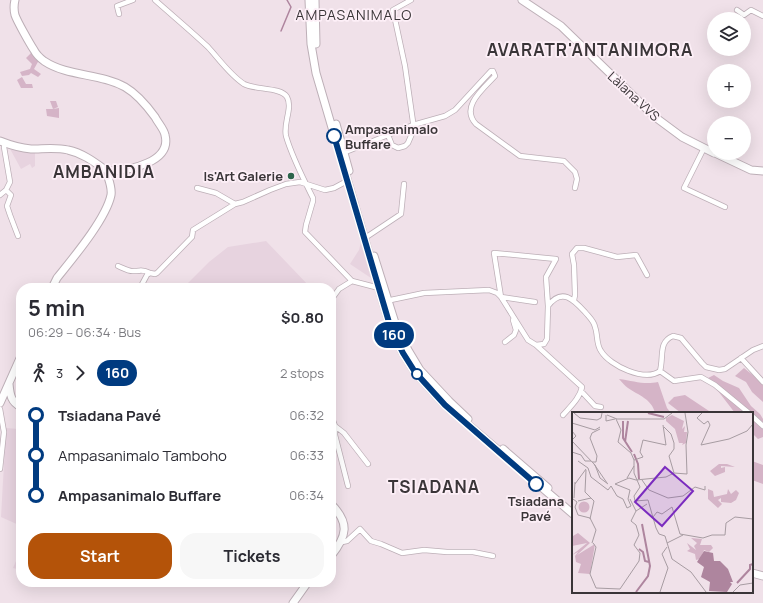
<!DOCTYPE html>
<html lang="en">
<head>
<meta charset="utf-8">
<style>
  :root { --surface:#fff; --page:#f7f7f7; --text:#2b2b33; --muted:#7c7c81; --accent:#b45309 }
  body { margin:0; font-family:Manrope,sans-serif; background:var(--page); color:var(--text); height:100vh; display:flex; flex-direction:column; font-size:15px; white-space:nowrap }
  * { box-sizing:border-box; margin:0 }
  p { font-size:13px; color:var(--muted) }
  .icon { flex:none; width:22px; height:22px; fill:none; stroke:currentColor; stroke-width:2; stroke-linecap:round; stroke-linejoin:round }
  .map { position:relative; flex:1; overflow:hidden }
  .side { position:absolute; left:16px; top:283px; width:320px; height:304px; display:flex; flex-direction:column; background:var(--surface); border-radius:16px; box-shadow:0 4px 16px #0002 }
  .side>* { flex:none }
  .badge { padding:0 8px; border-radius:13px; font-size:14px; line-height:26px }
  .tools { position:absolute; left:707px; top:12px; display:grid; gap:8px }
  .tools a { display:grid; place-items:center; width:44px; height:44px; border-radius:50%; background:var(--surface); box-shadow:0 4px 16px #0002; font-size:20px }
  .map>.badge { position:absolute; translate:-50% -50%; box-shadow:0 0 0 2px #fff }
  .legs { display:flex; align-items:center; gap:6px; height:44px; padding:0 12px; font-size:13px }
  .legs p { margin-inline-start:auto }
  .summary { display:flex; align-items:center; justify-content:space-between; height:68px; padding:0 12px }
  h1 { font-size:22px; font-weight:700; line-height:30px }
  .primary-button { display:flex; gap:8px; margin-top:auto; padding:8px 12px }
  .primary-button a { flex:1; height:46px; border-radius:16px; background:var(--accent); color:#fff; font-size:16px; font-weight:700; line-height:46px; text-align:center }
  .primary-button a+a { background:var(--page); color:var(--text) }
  ul { padding:0 12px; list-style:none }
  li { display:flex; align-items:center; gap:14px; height:40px; font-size:15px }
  li i { display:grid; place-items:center; width:6px; height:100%; margin:0 5px; background:currentColor }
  li i::after { content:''; width:10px; height:10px; margin:-5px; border:3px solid; border-radius:50%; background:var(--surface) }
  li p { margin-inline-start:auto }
  li:first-child i { background:linear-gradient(#0000 50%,currentColor 0) }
  li:last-child i { background:linear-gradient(currentColor 50%,#0000 0) }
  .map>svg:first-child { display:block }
  .built { fill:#e7d3df }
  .green { fill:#d5b4c7 }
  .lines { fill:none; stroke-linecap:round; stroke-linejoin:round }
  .stream { stroke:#ae859e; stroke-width:1.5 }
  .street-casing { stroke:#bdafb7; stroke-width:6 }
  .secondary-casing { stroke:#bdafb7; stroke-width:9 }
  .street { stroke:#fff; stroke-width:4.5 }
  .secondary { stroke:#fff; stroke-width:7 }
  .line-1-casing { stroke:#fff; stroke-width:9 }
  .line-1 { stroke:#003b80; stroke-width:6 }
  .stop-1-dot { fill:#fff; stroke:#003b80; stroke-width:2 }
  .poi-dot { fill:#2c644b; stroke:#fdeff7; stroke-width:1.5 }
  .labels { text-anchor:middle; stroke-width:3.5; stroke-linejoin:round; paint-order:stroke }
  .street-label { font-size:13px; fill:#3a3538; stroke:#fdeff7 }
  .stop-label { font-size:13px; font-weight:bold; fill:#3a3538; stroke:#fdeff7; text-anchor:start }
  .poi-label { font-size:13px; font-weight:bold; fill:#3a3538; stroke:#fdeff7; text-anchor:end }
  .neighbourhood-label { font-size:14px; letter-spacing:1px; fill:#3a3538; stroke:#fdeff7 }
  .district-label { font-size:17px; font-weight:bold; letter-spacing:1px; fill:#3a3538; stroke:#fdeff7 }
  .inset-river { fill:none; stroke:#ae859e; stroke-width:2 }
  .inset-road { fill:none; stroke:#a79ca2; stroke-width:1 }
  .view { fill:#7b2cbf; fill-opacity:0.15; stroke:#7b2cbf; stroke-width:2 }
  .inset-edge { fill:none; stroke:#3a3538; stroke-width:2 }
</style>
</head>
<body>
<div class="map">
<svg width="763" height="603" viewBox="0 0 763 603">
  <rect width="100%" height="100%" fill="#f0e1e9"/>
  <path class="built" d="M9,147L27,152L35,153V166L32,168L30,164L21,169Z
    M266,241L311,288H183L209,262L228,247Z
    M361,242L366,261L371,278L350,264L359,250Z
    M21,427V526L1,517L6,428L18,429Z
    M21,549V570L13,568Z"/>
  <path class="green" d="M31,53L39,60L34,69L41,74L38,77L31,73L29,75L22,76L20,72L30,69L32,64L26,58Z
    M22,77L26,84H32L33,88H21L17,80Z
    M50,101H56L58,107L53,109L59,108V118L47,116L46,109H53Z
    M744,368L759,380L763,385V402L752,392L746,382L735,376Z
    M714,375L723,381L739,388L751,406L760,414L763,419V437L758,439L752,433V413H735L708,378Z
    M619,379C634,381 644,385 658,382L667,408L671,413H655C652,399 638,395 628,388C625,386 622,382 619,379Z
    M685,395L712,413H681L668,403L674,397Z
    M752,461L763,465V484L752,480Z"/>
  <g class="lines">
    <path class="stream" d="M281,31L291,7L287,0"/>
    <g class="street-casing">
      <path id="street" d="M155,0C173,16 191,31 208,47C219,59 230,75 244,84C255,90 281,87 287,97C293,108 283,123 286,136C292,157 303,178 313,198V201L306,225L305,232L352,281L379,288
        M737,10L744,15L751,10L763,16
        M119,14L117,6L133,0
        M388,135L392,145L398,148L405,146L408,143L414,129L405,66L393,10L411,0
        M704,148L684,188L725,207
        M343,153L413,125L445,116L455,110L491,71H493L495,76C483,89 460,107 476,124L520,156L564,161L575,172L577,179L575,188
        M197,188L216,193L235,204
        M6,190L11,195L7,206L10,215L18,236
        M0,195L6,190L10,182L4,147L5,143
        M368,236L401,214L404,184
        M118,266C123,268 129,272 134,271C142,271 142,269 150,273
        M140,288L147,275L150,273L155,274L157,273L192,237L193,230L235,204L243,202L270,190L286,184L300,182L325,190L334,188L347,181
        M331,300L339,289L352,281
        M574,300L575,295L574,265L572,254L577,248H584L617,257L636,255L647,275
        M386,301L424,293L489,290L497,293L501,297L528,340L536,345L544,344L547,339L548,306C562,287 574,300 585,312C589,317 594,321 595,327C598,335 596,344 601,351C610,366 645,382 660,371C664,356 658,342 673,336L681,338L702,363L706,367L719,370L725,369L753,350L763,346
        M535,302L501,297L494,253L556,259L546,277L548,306
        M505,342L514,335L516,330L513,320
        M536,345L582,387C580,398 570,407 563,415
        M741,358L763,382
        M660,371L674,381L701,377L715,385L749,413
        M581,391L595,406L601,407
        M0,409L4,432L0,469
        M331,415L335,426L344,433L368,464
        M752,416L763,426
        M335,426V435L348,486
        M342,542L347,541L360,529L371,541L381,544L402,553L424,550L447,552H473L493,556"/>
    </g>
    <g class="secondary-casing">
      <path id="secondary" d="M15,0C14,4 14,11 15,15C17,21 30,44 34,50C36,54 40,58 44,61C68,77 100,73 125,87C137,94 147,106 155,117C158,123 164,129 165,135C172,162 130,170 111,171
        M309,0L311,44L316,73L383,302L391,329L403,353L415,372L445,405L573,514
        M315,0L316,44
        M522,0L561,26L655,117L682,137L714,153
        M336,124L349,171
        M0,141C10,145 20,148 31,149C43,149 56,147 68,150C82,153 93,161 104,169
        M715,153L751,170L763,171
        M374,256L396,326L408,350L420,370L449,401L468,419
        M52,288L57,278C73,258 106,219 111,195C112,189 110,183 108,177
        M9,384C10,395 11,402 21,407
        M0,403L21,356
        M503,449L548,488
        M331,504C350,523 347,536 331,556
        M752,573L763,576
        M293,603L308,582"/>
    </g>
    <use href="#street" class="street"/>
    <use href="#secondary" class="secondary"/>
  </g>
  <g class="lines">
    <g class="line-1-casing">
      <path id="line-1" d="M334,136L383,302L391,329L403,353L415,372L445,405L536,484"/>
    </g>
    <use href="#line-1" class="line-1"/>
  </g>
  <g class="stop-1-dot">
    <circle cx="334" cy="136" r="7"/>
    <circle cx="417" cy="374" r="5"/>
    <circle cx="536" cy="484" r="7"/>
  </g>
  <circle class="poi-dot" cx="291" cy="176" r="4"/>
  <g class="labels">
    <g class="street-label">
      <text transform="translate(634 96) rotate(43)" y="5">Làlana VVS</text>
    </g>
    <g class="stop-label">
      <text x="345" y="134">Ampasanimalo<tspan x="345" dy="15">Buffare</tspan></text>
      <text x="536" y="506" text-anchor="middle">Tsiadana<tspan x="536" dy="15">Pavé</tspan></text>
    </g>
    <g class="poi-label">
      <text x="283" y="181">Is'Art Galerie</text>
    </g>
    <g class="neighbourhood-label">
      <text x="354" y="20">AMPASANIMALO</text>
    </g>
    <g class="district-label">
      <text x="590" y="56">AVARATR'ANTANIMORA</text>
      <text x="104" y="178">AMBANIDIA</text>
      <text x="434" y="493">TSIADANA</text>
    </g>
  </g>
  <g transform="translate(572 412)">
    <rect width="181" height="181" fill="#f0e1e9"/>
    <path d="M100,3L112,9L110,17L113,14L112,20H115L114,31L110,33L111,31H107L103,17L94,9V6ZM147,52H155L163,55L149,54V56L153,55V60L143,64L138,59ZM136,77L141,79L142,85L155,82L156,77L159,82L164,78L167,81L164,88L159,91L149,90V86L146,88L150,92L146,96L136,87ZM6.5 95a5.5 5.5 0 1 1 11 0a5.5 5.5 0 1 1-11 0ZM6,121L18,131L5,143L23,132L18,162L6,161L9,152L4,150L3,144L6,140L0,143L15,131L0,134V122L1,124ZM119,126L130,127L128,133H139L141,136L137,140L132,138L128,147L124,148L123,142L115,139L118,137L115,131L124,138L122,134L125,131Z" fill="#d5b4c7"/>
    <path d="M132,139L141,141L142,149H148L156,157L161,170H158L160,172L155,180L137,179L138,170L129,165L132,155L125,150Z" fill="#ae859e"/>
    <path class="inset-river" d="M76,1L92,5M51,9V26L60,40M53,30L56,9M62,42L66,52L67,67M67,137L71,140L73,149L77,150M165,171L178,157V153L181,152M64,180L76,164L78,154L70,112"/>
    <path class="inset-road" d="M2,1L8,6L25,8L29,6L30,1M130,1L125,6L132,12L136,9L138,13L129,33L157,27L175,19L181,12M34,3V9L43,7M35,3L45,7H92L100,1M44,7L49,18L46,30L59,41L62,48V61L68,75L62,84L63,89L76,88L84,116L87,122L93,124L100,147L119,160L134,180M0,11L23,18L28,15M92,15L99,22L102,31V37L97,44L102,61M0,19L4,24L0,28M0,29L23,53L28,66L36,72M0,40L9,43L13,49H19M62,48L71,45L68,40L71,28L94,33L91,13M6,49L16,56L19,65L36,78L39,74M20,50H24L25,44L18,26L20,21L28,17M22,52L35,71M14,58L13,80L22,89L18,107M55,66L62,54M64,68L94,65L102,61L115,62L114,33L116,20L113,1M70,68L77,78L96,86L111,84L123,75M3,72L14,57M43,72L57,66L64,68M39,74L45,84L51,87L55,96L59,94L56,87L58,78L43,72M123,75L133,78V74M2,86L3,70M1,87L5,90L3,95L6,103L18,106M58,87L64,99M6,89L19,86M81,105L85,100L90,102L100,95L108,122L131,126L140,123H153L154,111L163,105L181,107M18,106L24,118L20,131M21,131L24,135L18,162L24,176M95,131L111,123M24,176L48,177L67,149L68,141L62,133L67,123L64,113L59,109L64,99L75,92M88,180L96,156L90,142L95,135M161,180L168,173L181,171"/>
    <path class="view" d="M93,55L121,79L90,114L63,90Z"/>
    <rect width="181" height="181" class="inset-edge"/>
  </g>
</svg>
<div class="tools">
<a><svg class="icon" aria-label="layers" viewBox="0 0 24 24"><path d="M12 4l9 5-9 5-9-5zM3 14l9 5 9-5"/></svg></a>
<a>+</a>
<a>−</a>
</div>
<b class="badge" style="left:394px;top:335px;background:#003b80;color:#fff">160</b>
<section class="side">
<div class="summary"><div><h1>5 min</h1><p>06:29 – 06:34 · Bus</p></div><b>$0.80</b></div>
<div class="legs"><svg class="icon" aria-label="walk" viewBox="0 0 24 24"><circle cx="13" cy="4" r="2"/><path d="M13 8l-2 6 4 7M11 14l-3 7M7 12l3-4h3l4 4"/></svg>3<svg class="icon" aria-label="forward" viewBox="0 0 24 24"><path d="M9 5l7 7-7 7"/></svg><b class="badge" style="background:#003b80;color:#fff">160</b><p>2 stops</p></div>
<ul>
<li><i style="color:#003b80"></i><b>Tsiadana Pavé</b><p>06:32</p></li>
<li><i style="color:#003b80"></i><span>Ampasanimalo Tamboho</span><p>06:33</p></li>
<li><i style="color:#003b80"></i><b>Ampasanimalo Buffare</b><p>06:34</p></li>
</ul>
<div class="primary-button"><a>Start</a><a>Tickets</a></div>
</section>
</div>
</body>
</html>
